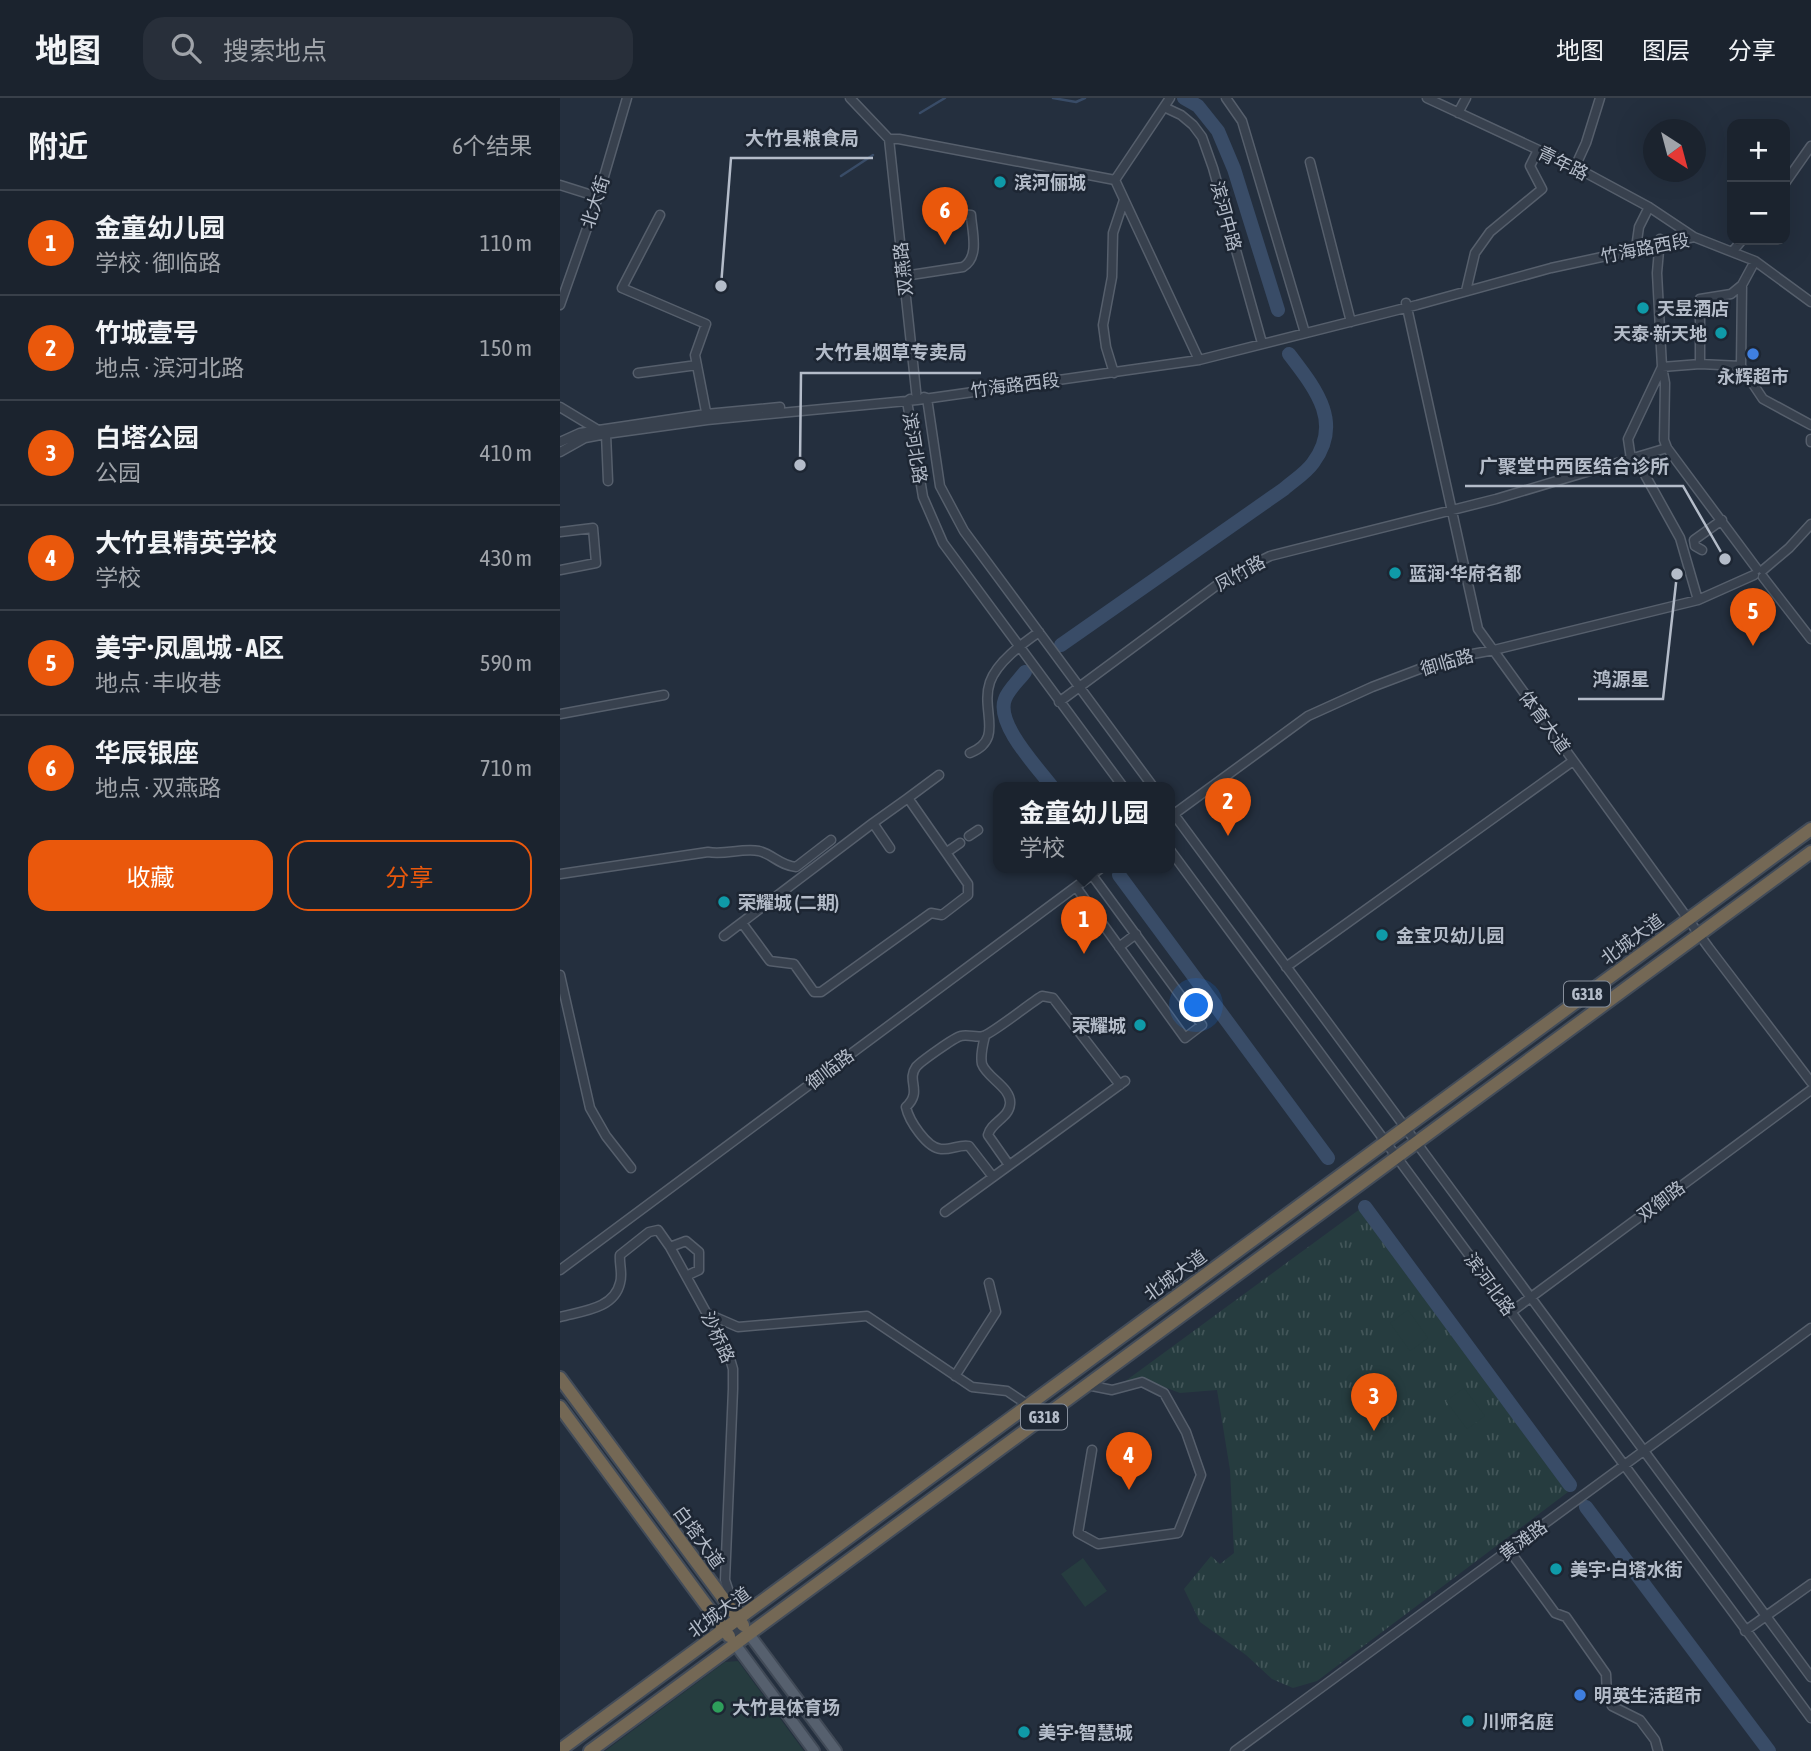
<!DOCTYPE html>
<html lang="zh">
<meta charset="utf-8">
<style>
:root{--surface:#1b232e;--page:#282f3a;--text:#f1f3f6;--muted:#a0a4aa;--line:#39404a;--accent:#ea580c}
body{margin:0;font-family:"Asap Condensed","Noto Sans SC",sans-serif;background:var(--page);color:var(--text)}
.controls{position:absolute;right:21px;top:21px;display:grid;overflow:hidden;border-radius:14px;box-shadow:0 7px 28px #0002}
.controls button{width:63px;height:63px;display:grid;place-items:center;padding:0;border:0;border-bottom:2px solid var(--line);background:var(--surface);color:var(--text);font:35px sans-serif}
.compass{position:absolute;left:1083px;top:21px;width:63px;height:63px;border-radius:50%;background:var(--surface);box-shadow:0 7px 28px #0002;rotate:144deg}
.you{position:absolute;left:637px;top:908px;width:24px;height:24px;margin:-18px;border:5px solid #fff;border-radius:50%;background:#1a73e8;box-shadow:0 0 0 10px #1a73e833}
.badge{display:grid;place-items:center;width:46px;height:46px;border-radius:50%;background:var(--accent);color:#fff;font-size:23px;font-weight:700}
.pin{position:absolute;translate:-50% -58px;filter:drop-shadow(0 2px 4px #0008)}
.pin::after{content:'';position:absolute;top:37px;width:24px;height:21px;background:inherit;clip-path:polygon(0 0,100% 0,50% 100%)}
.popup{position:absolute;left:433px;top:684px;width:182px;height:91px;box-sizing:border-box;display:grid;place-content:center;border-radius:14px;background:var(--surface);filter:drop-shadow(0 2px 5px #0005);font-size:23px;white-space:nowrap;color:var(--muted)}
.popup b{font-size:26px;color:var(--text)}
.popup::after{content:'';position:absolute;left:50%;top:100%;margin-left:-14px;border:14px solid transparent;border-top-color:var(--surface)}
.list{margin:0;padding:0;list-style:none}
h2{display:flex;justify-content:space-between;align-items:center;height:91px;margin:0;padding:0 28px;font-size:30px}
h2 small{font-size:23px;font-weight:400;color:var(--muted)}
.list li{display:grid;grid-template-columns:46px 1fr auto;gap:21px;align-items:center;box-sizing:border-box;height:105px;padding:0 28px;border-top:2px solid var(--line)}
.list b{display:block;font-size:26px;white-space:nowrap}
.list p{margin:0;font-size:23px;white-space:nowrap;color:var(--muted)}
.list em{font-size:23px;font-style:normal;color:var(--muted)}
.actions{display:flex;gap:14px;padding:21px 28px}
.actions a{flex:1;padding:16px 0;border:2px solid var(--accent);border-radius:21px;text-align:center;font-size:24px;color:var(--accent)}
.actions .main{background:var(--accent);color:#fff}
.icon{flex:none;width:38px;height:38px;fill:none;stroke:currentColor;stroke-width:2;stroke-linecap:round;stroke-linejoin:round}
.map{position:relative;flex:none;width:1251px;height:1653px;overflow:hidden}
header{display:flex;align-items:center;gap:42px;box-sizing:border-box;height:98px;padding:0 35px;background:var(--surface);border-bottom:2px solid var(--line)}
header strong{font-size:33px}
nav{display:flex;gap:38px;margin-inline-start:auto;font-size:24px}
.search{width:490px;height:63px;background:var(--page);display:flex;align-items:center;gap:18px;box-sizing:border-box;padding:0 24px;border-radius:21px;color:var(--muted);font-size:26px}
main{display:flex}
aside{flex:1;background:var(--surface)}
.map>svg:first-child{display:block}
.grass{fill:url(#grass-tufts)}
.pitch{fill:#263c3f}
.lines{fill:none;stroke-linecap:round;stroke-linejoin:round}
.stream{stroke:#394c67;stroke-width:2.5}
.river{stroke:#394c67;stroke-width:14}
.minor-casing{stroke:#565f6c;stroke-width:11}
.major-casing{stroke:#414a57;stroke-width:14}
.highway-casing{stroke:#434c59;stroke-width:16}
.minor{stroke:#38414e;stroke-width:8}
.major{stroke:#56606e;stroke-width:10}
.highway{stroke:#746855;stroke-width:12}
.culture-dot{fill:#0f9aa8;stroke:#1d2633;stroke-width:2.5}
.shop-dot{fill:#3f7fe0;stroke:#1d2633;stroke-width:2.5}
.leisure-dot{fill:#2e9e5b;stroke:#1d2633;stroke-width:2.5}
.labels{text-anchor:middle;dominant-baseline:central;stroke-width:5;stroke-linejoin:round;paint-order:stroke}
.shield{fill:#1d2633;stroke:#878f9c;stroke-width:2}
.shield-label{font-size:16px;font-weight:bold;fill:#b4bcc9}
.street-label{font-size:18px;fill:#b4bcc9;stroke:#1d2633}
.poi-label{font-size:18px;font-weight:bold;fill:#b4bcc9;stroke:#1d2633;text-anchor:start}
.leader{fill:none;stroke:#b4bcc9;stroke-width:2.5}
.callout-dot{fill:#b4bcc9;stroke:#1d2633;stroke-width:2.5}
.callout-label{font-size:19px;text-anchor:middle;font-weight:bold;fill:#b4bcc9;stroke:#1d2633;stroke-width:5;stroke-linejoin:round;paint-order:stroke}
</style>
<header>
<strong>地图</strong>
<div class="search"><svg class="icon" aria-label="search" viewBox="0 0 24 24"><circle cx="10" cy="10" r="6"/><path d="M15 15l6 6"/></svg>搜索地点</div>
<nav><a>地图</a><a>图层</a><a>分享</a></nav>
</header>
<main>
<aside>
<h2>附近<small>6个结果</small></h2>
<ul class="list">
<li><span class="badge">1</span><div><b>金童幼儿园</b><p>学校 · 御临路</p></div><em>110 m</em></li>
<li><span class="badge">2</span><div><b>竹城壹号</b><p>地点 · 滨河北路</p></div><em>150 m</em></li>
<li><span class="badge">3</span><div><b>白塔公园</b><p>公园</p></div><em>410 m</em></li>
<li><span class="badge">4</span><div><b>大竹县精英学校</b><p>学校</p></div><em>430 m</em></li>
<li><span class="badge">5</span><div><b>美宇•凤凰城 - A区</b><p>地点 · 丰收巷</p></div><em>590 m</em></li>
<li><span class="badge">6</span><div><b>华辰银座</b><p>地点 · 双燕路</p></div><em>710 m</em></li>
</ul>
<div class="actions"><a class="main">收藏</a><a>分享</a></div>
</aside>
<div class="map">
<svg width="1251" height="1653" viewBox="0 0 1251 1653">
<defs>
<pattern id="grass-tufts" width="24" height="20" patternUnits="userSpaceOnUse" patternTransform="scale(1.75)"><rect width="24" height="20" fill="#263c3f"/><path d="M3 7l-1-3M5 7V3M7 7l1-3M15 17l-1-3M17 17v-4M19 17l1-3" fill="none" stroke="#435659"/></pattern>
</defs>
<rect width="100%" height="100%" fill="#242f3e"/>
<!-- grass -->
<path class="grass" d="M800 1111 1008 1394 757 1583 733 1590 712 1581 686 1557 640 1524 624 1491 651 1458 660 1466 674 1455 670 1372 657 1292 620 1295 586 1282 560 1287Z"/>
<!-- pitch -->
<path class="pitch" d="M848 1212 868 1240 850 1253 830 1225Z
M904 1290 925 1318 907 1331 886 1303Z
M523 1460 547 1493 525 1509 501 1476Z
M178 1563 244 1653H45L165 1564Z"/>
<g class="lines">
<!-- stream -->
<path class="stream" d="M493 0 516 4 525 0
M360 15 385 0
M281 78 313 57"/>
<!-- river -->
<path class="river" d="M624 0 638 8 658 33 674 71 718 212
M501 547 724 391C733 383 746 375 753 365 784 324 754 289 729 256
M465 574C459 582 448 592 445 601 435 626 479 671 493 690
M559 777 768 1060
M805 1109 1010 1387
M1026 1409 1209 1653"/>
<!-- minor casing -->
<g class="minor-casing">
<path id="minor" d="M290 0 329 41 357 302
M666 0 682 23 745 235
M867 0 1015 69 1089 109 1134 139 1195 163 1251 204
M604 9 621 17 633 27 642 39 653 70 702 245
M898 15 906 0
M329 41H339L555 82
M750 64 791 224
M1015 69 1026 45 1040 0
M555 82 639 262
M555 82 610 0
M1225 85 1251 48
M0 87 38 99
M100 117 62 190 146 226 135 257 147 319
M1100 141 1097 175 1102 269 1105 285 1104 342 1107 350 1197 471
M1076 150 1079 129 1089 109
M1173 153 1182 142
M1195 163 1182 187 1181 268 1203 301 1251 327
M344 178 403 169C420 159 412 134 411 117L398 116
M906 193 915 155 930 134 982 91 970 68 978 52
M846 205 918 531 1149 850 1251 984
M0 207 38 99 67 0
M1140 266V201L1171 196 1182 187
M78 275 137 267
M554 275 546 249 543 227 552 179 553 135 564 102
M364 299 367 300 380 388 404 433 594 690
M350 301 347 303 363 399 383 445 564 690
M0 309 38 332
M46 336 48 383
M1251 341V344
M0 344 20 335 32 333 146 316 220 309
M0 354 25 340 46 336 147 322 357 302 639 262 857 207 991 170 1134 139
M1075 359 1120 440 1138 502
M1071 361 1068 341 1102 269 1140 266 1181 268
M0 434 33 430 36 465 0 472
M1142 452 1135 448 1134 442 1162 422
M1203 472 1229 450 1251 426
M1203 479 1251 541
M499 604 668 479 710 458 936 401 1107 350
M0 616 104 597
M410 655C445 641 420 613 430 584 437 564 462 546 479 534
M348 700 379 677
M610 711 1251 1579
M610 719 748 618 812 589 886 561 934 552 1138 502 1194 477
M409 738 418 732
M610 752 1251 1620
M387 754 400 745
M0 776 148 754C165 757 182 750 199 753 212 756 221 768 236 769L271 742
M516 789 625 940 642 927 532 777
M182 825 210 863 234 866 254 894H261L371 815 382 817 408 797V786L348 700 313 725 330 750
M164 838 313 725
M559 849 576 836
M726 869 1013 663
M0 877 30 1010 46 1038 71 1070
M425 938C423 946 420 957 422 966 427 980 452 990 450 1006 449 1020 431 1024 428 1037L449 1067
M433 1079 409 1048C400 1046 391 1052 381 1051 367 1050 349 1023 346 1009 363 993 346 983 356 969 360 964 395 939 401 938 408 936 417 940 423 938 432 936 470 905 482 898L493 900 560 987
M385 1114 565 983
M110 1149 126 1143 139 1154V1172L126 1178
M0 1172 541 770
M951 1214 1251 992
M148 1216 178 1229 307 1218 412 1289 447 1293 468 1307
M0 1219C22 1213 54 1211 60 1185 63 1176 59 1166 60 1157L89 1134 98 1132 110 1149 168 1254 173 1271V1291L165 1482 178 1521 175 1546
M395 1278 436 1214 429 1185
M527 1287 552 1292 582 1284 604 1295 626 1334 641 1377 618 1435 538 1446 518 1435 532 1352
M949 1452 995 1515 1006 1519 1046 1576 1047 1597 1052 1608 1080 1622 1095 1642 1098 1653
M1185 1533 1251 1486
M675 1653 1251 1230"/>
</g>
<!-- major casing -->
<g class="major-casing">
<path id="major" d="M189 1536 276 1653
M175 1546 254 1653"/>
</g>
<!-- highway casing -->
<g class="highway-casing">
<path id="highway" d="M0 1280 183 1527
M0 1309 169 1538
M0 1652 1251 731
M30 1653 1251 754"/>
</g>
<!-- minor -->
<use href="#minor" class="minor"/>
<!-- major -->
<use href="#major" class="major"/>
<!-- highway -->
<use href="#highway" class="highway"/>
</g>
<!-- markers -->
<g class="culture-dot">
<circle cx="440" cy="84" r="7"/>
<circle cx="1083" cy="210" r="7"/>
<circle cx="1161" cy="235" r="7"/>
<circle cx="835" cy="475" r="7"/>
<circle cx="164" cy="804" r="7"/>
<circle cx="822" cy="837" r="7"/>
<circle cx="580" cy="927" r="7"/>
<circle cx="996" cy="1471" r="7"/>
<circle cx="908" cy="1623" r="7"/>
<circle cx="464" cy="1634" r="7"/>
</g>
<g class="shop-dot">
<circle cx="1193" cy="256" r="7"/>
<circle cx="1020" cy="1597" r="7"/>
</g>
<circle class="leisure-dot" cx="158" cy="1609" r="7"/>
<g class="labels">
<!-- shield labels -->
<g class="shield">
<rect x="1004" y="883.5" width="46" height="25" rx="5"/>
<rect x="461" y="1306.5" width="46" height="25" rx="5"/>
</g>
<g class="shield-label">
<text x="1027" y="896">G318</text>
<text x="484" y="1319">G318</text>
</g>
<!-- street labels -->
<g class="street-label">
<text transform="translate(1003 65) rotate(26)">青年路</text>
<text transform="translate(35 104) rotate(-72)">北大街</text>
<text transform="translate(666 118) rotate(75)">滨河中路</text>
<text transform="translate(1085 150) rotate(-11)">竹海路西段</text>
<text transform="translate(343 171) rotate(-96)">双燕路</text>
<text transform="translate(455 287) rotate(-7)">竹海路西段</text>
<text transform="translate(355 350) rotate(81)">滨河北路</text>
<text transform="translate(680 475) rotate(-29)">凤竹路</text>
<text transform="translate(887 564) rotate(-16)">御临路</text>
<text transform="translate(985 624) rotate(54)">体育大道</text>
<text transform="translate(1072 841) rotate(-36)">北城大道</text>
<text transform="translate(270 971) rotate(-37)">御临路</text>
<text transform="translate(1101 1103) rotate(-37)">双御路</text>
<text transform="translate(615 1177) rotate(-36)">北城大道</text>
<text transform="translate(930 1186) rotate(54)">滨河北路</text>
<text transform="translate(158 1239) rotate(65)">沙桥路</text>
<text transform="translate(139 1439) rotate(54)">白塔大道</text>
<text transform="translate(963 1442) rotate(-36)">黄滩路</text>
<text transform="translate(159 1514) rotate(-36)">北城大道</text>
</g>
<!-- poi labels -->
<g class="poi-label">
<text x="454" y="84">滨河俪城</text>
<text x="1097" y="210">天昱酒店</text>
<text x="1147" y="235" text-anchor="end">天泰·新天地</text>
<text x="1193" y="278" text-anchor="middle">永辉超市</text>
<text x="849" y="475">蓝润•华府名都</text>
<text x="178" y="804">荣耀城 (二期)</text>
<text x="836" y="837">金宝贝幼儿园</text>
<text x="566" y="927" text-anchor="end">荣耀城</text>
<text x="1010" y="1471">美宇•白塔水街</text>
<text x="1034" y="1597">明英生活超市</text>
<text x="172" y="1609">大竹县体育场</text>
<text x="922" y="1623">川师名庭</text>
<text x="478" y="1634">美宇•智慧城</text>
</g>
</g>
<!-- callouts -->
<path class="leader" d="M161 188L171 60H313M240 367L241 275H421M1165 461L1123 388H905M1117 476L1103 601H1018"/>
<g class="callout-dot">
<circle cx="161" cy="188" r="7"/>
<circle cx="240" cy="367" r="7"/>
<circle cx="1165" cy="461" r="7"/>
<circle cx="1117" cy="476" r="7"/>
</g>
<g class="callout-label">
<text x="242" y="47">大竹县粮食局</text>
<text x="331" y="261">大竹县烟草专卖局</text>
<text x="1014" y="375">广聚堂中西医结合诊所</text>
<text x="1061" y="588">鸿源星</text>
</g>
</svg>
<div class="controls">
<button>+</button>
<button>−</button>
</div>
<svg class="compass" viewBox="-18 -18 36 36"><path d="M0-13l5 13h-10z" fill="#e53935"/><path d="M0 13l5-13h-10z" fill="#a0a4aa"/></svg>
<div class="you"></div>
<div class="pin badge" style="left:524px;top:856px">1</div>
<div class="popup"><b>金童幼儿园</b>学校</div>
<div class="pin badge" style="left:668px;top:738px">2</div>
<div class="pin badge" style="left:814px;top:1333px">3</div>
<div class="pin badge" style="left:569px;top:1392px">4</div>
<div class="pin badge" style="left:1193px;top:548px">5</div>
<div class="pin badge" style="left:385px;top:147px">6</div>
</div>
</main>
